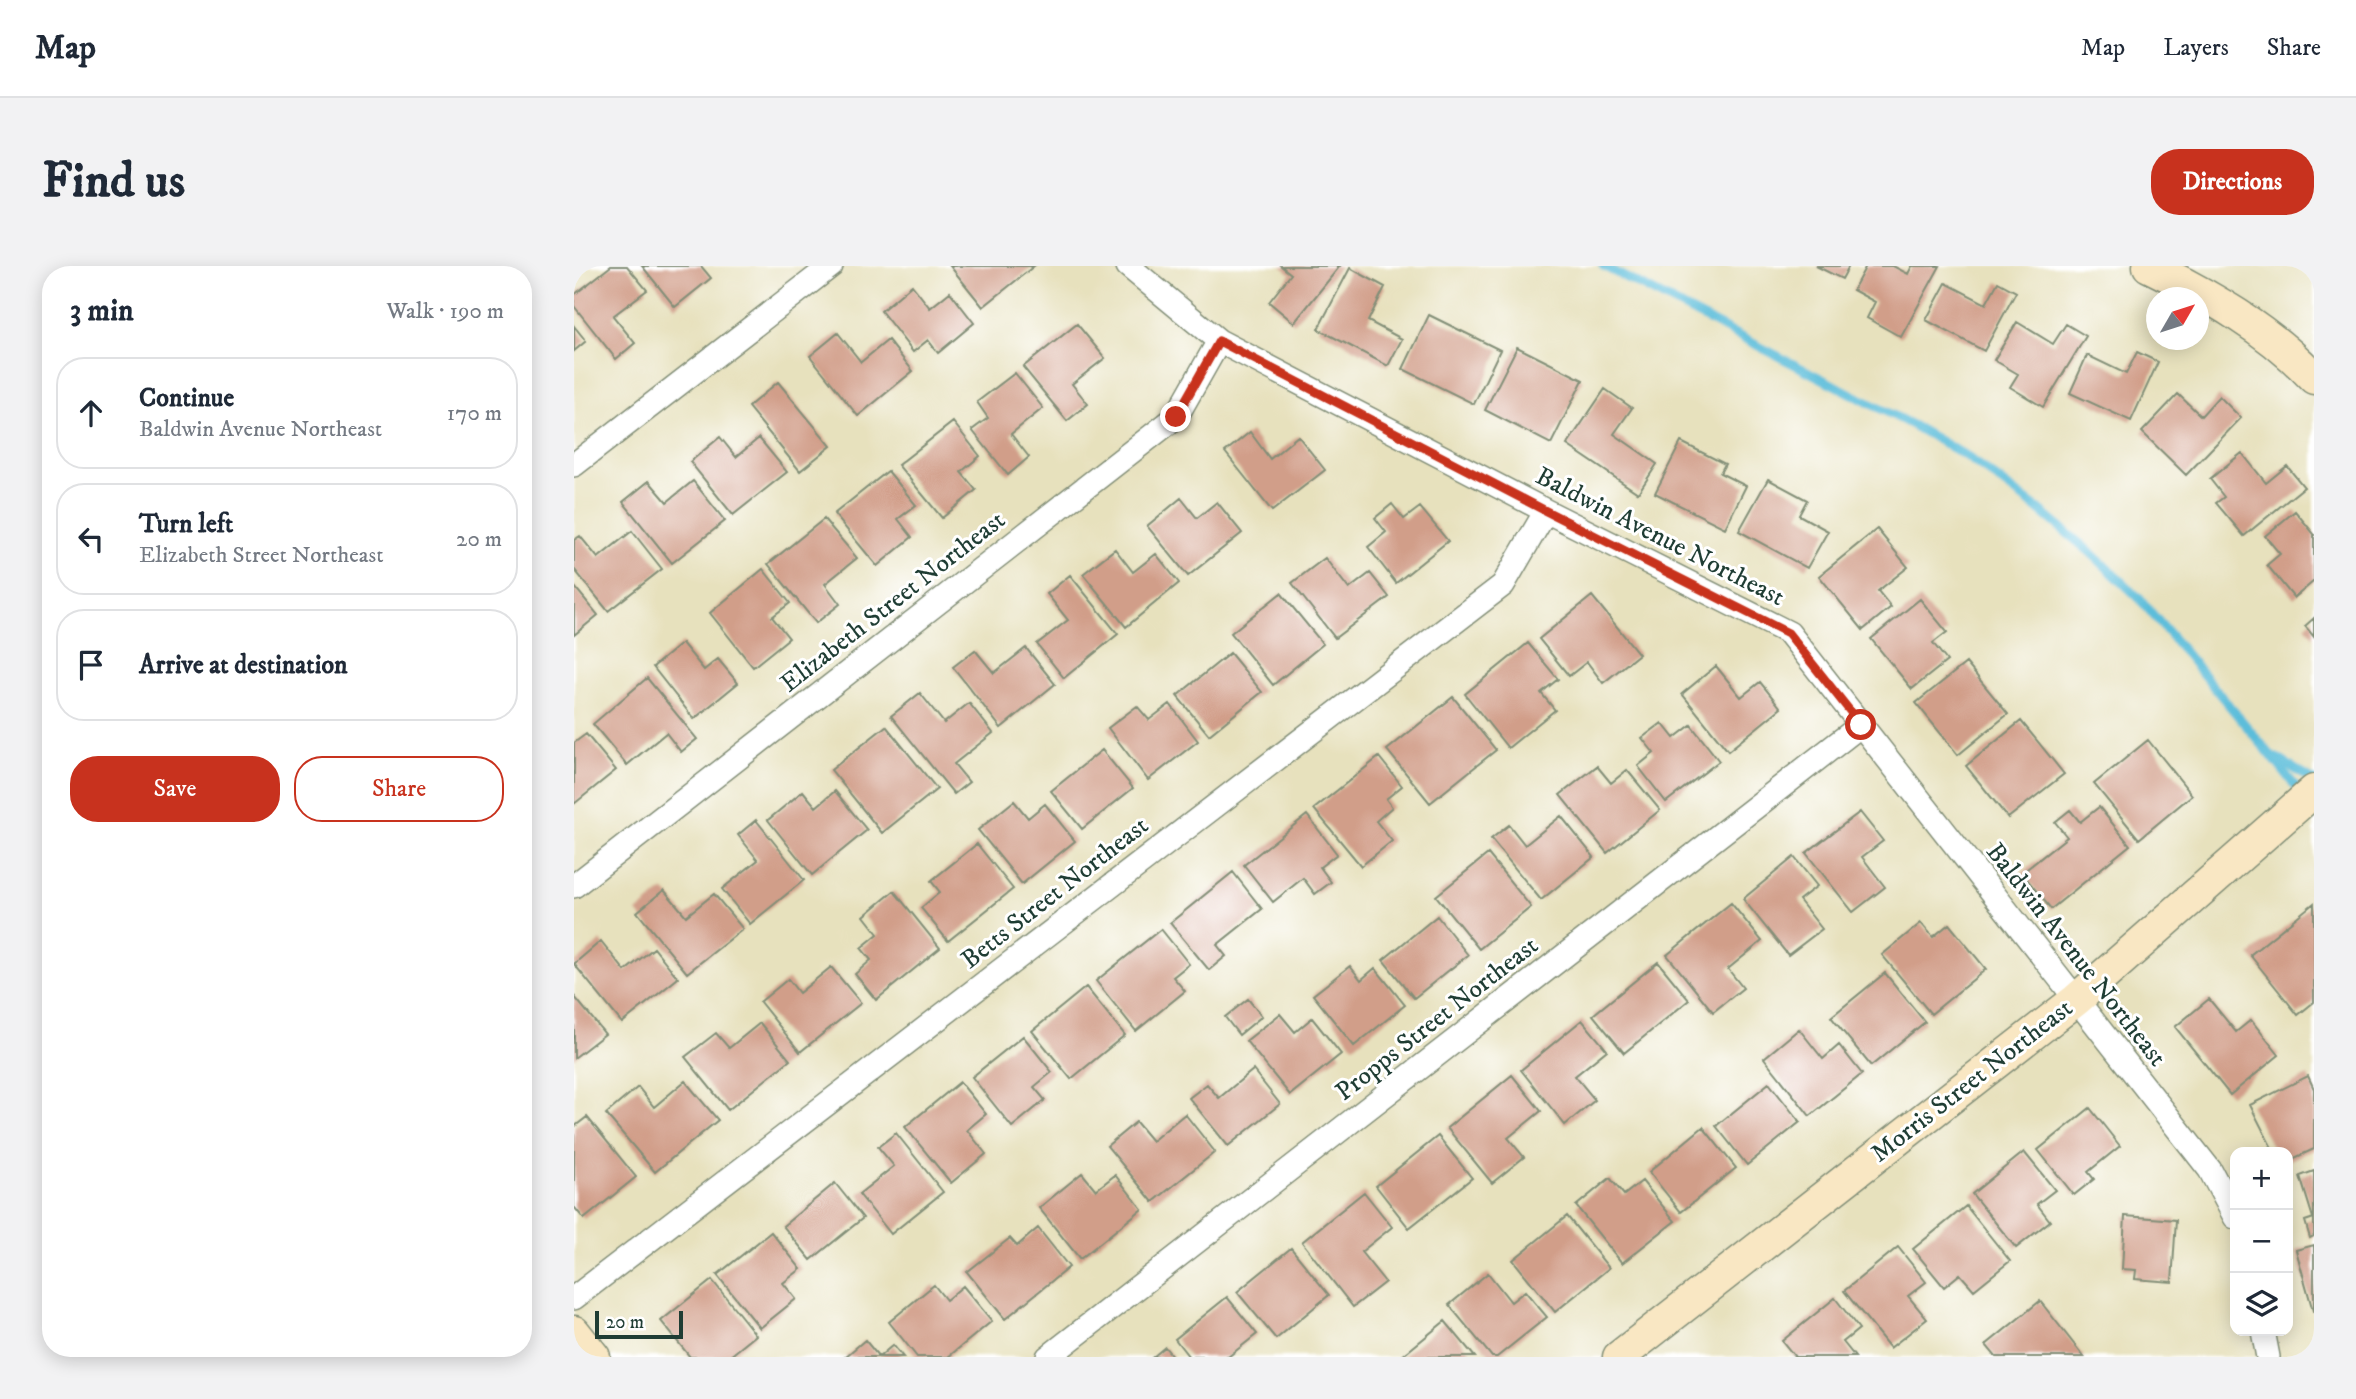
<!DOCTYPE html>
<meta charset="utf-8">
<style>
:root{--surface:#fff;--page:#f2f2f3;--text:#1f2937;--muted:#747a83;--line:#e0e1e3;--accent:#c8321e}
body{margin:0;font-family:"IM FELL DW Pica",serif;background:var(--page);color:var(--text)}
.controls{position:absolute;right:21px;bottom:21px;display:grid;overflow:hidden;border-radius:14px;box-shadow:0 4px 18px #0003}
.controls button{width:63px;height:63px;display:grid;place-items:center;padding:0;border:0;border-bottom:2px solid var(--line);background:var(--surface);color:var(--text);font:35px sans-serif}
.compass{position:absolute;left:1572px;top:21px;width:63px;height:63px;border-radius:50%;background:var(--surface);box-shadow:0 4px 18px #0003;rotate:51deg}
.scale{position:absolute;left:21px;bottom:18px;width:88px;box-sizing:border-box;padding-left:7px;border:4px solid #1f3d34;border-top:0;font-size:19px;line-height:24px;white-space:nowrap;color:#1f3d34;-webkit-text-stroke:5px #fff;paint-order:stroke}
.stop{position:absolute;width:21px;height:21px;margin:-16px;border:5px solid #c8321e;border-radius:50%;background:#fff}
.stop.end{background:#c8321e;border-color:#fff;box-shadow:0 2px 7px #0008}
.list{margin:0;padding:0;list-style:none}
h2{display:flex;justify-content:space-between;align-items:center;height:91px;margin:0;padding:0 28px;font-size:30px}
h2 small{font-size:23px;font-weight:400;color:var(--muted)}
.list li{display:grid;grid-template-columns:46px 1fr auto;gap:21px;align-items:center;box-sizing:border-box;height:112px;margin:0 14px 14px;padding:0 14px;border:2px solid var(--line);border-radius:28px}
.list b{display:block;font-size:26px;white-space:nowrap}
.list p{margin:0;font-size:23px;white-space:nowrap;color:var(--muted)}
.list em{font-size:23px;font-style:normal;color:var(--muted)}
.actions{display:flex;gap:14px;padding:21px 28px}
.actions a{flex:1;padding:16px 0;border:2px solid var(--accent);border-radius:28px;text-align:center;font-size:24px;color:var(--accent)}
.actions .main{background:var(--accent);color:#fff}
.icon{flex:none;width:38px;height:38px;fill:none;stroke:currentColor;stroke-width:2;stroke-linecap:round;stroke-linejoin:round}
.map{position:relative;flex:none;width:1740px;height:1091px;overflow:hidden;border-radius:28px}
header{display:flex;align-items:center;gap:42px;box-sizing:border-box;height:98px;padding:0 35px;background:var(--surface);border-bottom:2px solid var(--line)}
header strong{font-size:33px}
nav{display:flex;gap:38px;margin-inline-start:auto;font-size:24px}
.intro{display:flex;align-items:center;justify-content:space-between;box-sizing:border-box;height:168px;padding:0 42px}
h1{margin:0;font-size:49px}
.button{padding:18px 32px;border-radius:28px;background:var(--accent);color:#fff;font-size:24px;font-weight:700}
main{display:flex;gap:42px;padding:0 42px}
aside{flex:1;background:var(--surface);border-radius:28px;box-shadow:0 4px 18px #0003}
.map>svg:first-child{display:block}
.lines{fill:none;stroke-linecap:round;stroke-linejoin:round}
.stream{stroke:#5bbdda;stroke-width:9}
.building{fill:#d19e89}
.street-casing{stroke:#838f78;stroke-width:26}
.secondary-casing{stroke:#838f78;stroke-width:35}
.street{stroke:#fff;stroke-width:23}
.secondary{stroke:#f9e7c3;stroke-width:32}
.route{stroke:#c8321e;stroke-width:9}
.labels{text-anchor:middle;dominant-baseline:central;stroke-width:6;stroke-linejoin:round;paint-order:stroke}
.street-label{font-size:26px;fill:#1f3d34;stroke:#fff}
</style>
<header>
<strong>Map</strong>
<nav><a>Map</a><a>Layers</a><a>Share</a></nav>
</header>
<div class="intro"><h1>Find us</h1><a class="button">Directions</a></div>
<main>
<aside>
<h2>3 min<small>Walk · 190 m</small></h2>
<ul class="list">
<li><svg class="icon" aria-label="ahead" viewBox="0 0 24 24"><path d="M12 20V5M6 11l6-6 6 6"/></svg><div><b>Continue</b><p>Baldwin Avenue Northeast</p></div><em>170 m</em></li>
<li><svg class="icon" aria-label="left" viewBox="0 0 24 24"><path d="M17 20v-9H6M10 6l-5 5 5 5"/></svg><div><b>Turn left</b><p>Elizabeth Street Northeast</p></div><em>20 m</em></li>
<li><svg class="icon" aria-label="arrive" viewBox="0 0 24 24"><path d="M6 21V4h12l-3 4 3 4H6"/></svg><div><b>Arrive at destination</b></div></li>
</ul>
<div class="actions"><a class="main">Save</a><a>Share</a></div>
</aside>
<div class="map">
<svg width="1740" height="1091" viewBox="0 0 1740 1091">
<rect width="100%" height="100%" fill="#fff"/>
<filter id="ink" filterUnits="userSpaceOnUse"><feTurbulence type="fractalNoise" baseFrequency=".0143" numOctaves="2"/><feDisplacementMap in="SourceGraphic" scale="14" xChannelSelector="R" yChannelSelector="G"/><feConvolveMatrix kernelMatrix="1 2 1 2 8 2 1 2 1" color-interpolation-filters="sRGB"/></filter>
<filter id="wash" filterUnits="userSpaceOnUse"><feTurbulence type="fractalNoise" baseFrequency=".00686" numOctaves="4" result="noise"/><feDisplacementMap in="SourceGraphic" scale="28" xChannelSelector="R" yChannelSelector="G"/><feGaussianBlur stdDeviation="1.57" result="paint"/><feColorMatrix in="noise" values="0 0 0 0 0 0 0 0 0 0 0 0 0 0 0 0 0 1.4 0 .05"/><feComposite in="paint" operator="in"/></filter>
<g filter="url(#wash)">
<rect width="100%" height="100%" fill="#e7e1bd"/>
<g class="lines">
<!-- stream -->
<path class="stream" d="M1029 0 1338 159 1392 190 1464 243 1516 286 1565 332 1695 487 1729 530
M1703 492 1740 515"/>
</g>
<g id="blocks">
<!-- building -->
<path class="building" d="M37 0H53L73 24 39 50 61 77 42 93 0 40V29Z
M68 0H127L137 12 101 41Z
M376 0H460L409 41Z
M707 0H766L720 57 695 36 717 8Z
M1242 0H1275L1268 13Z
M1292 0H1319L1334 8 1338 0H1366L1327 71 1293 52 1301 36 1279 24Z
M776 2 811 21 794 55 828 73 814 100 744 63Z
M1424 16 1442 26 1410 85 1352 54 1372 17 1412 38Z
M338 19 356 42 376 26 400 57 364 87 354 74 339 86 307 45Z
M855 49 926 84 900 138 829 103Z
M1443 56 1479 78 1492 58 1512 70 1469 141 1436 121 1444 108 1420 94Z
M503 58 531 92 498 118 514 138 493 155 449 101Z
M0 60 12 75 0 85Z
M264 67 287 96 314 74 339 105 284 150 236 90Z
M943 81 1009 114 977 178 911 144Z
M1563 86 1584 96 1557 155 1496 127 1513 89 1552 108Z
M441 107 469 142 437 168 455 191 434 209 398 164 414 152 403 136Z
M204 116 257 180 226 205 174 141Z
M1031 123 1058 142 1040 168 1083 198 1064 227 993 179Z
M1604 128 1627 150 1645 130 1667 152 1612 209 1568 166Z
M379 156 406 190 387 206 402 224 368 252 324 199Z
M676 166 696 193 724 170 751 204 698 245 651 186Z
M146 171 162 191 185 172 213 206 159 249 116 196Z
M1107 176 1151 198 1146 207 1172 220 1151 262 1081 227Z
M1668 187 1692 217 1713 200 1730 221 1670 270 1642 237 1650 231 1636 213Z
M314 205 342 239 324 253 338 271 303 300 260 248Z
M1194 213 1233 234 1225 249 1254 265 1233 302 1165 265Z
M75 215 93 236 119 215 151 255 98 297 49 236Z
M607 232 623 252 643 236 668 267 614 310 573 260Z
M818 238 830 253 846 241 874 275 822 317 794 281 812 266 801 252Z
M1721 245 1740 268V315L1720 332 1693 299 1706 288 1691 270Z
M250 253 283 292 251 318 266 338 242 357 194 298Z
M1303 263 1334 301 1304 325 1317 341 1289 364 1245 310Z
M58 265 88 303 34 345 0 303V274L6 270 24 292Z
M541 283 559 306 582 288 605 317 552 361 509 308Z
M751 292 775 323 796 307 815 331 761 372 718 317Z
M189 303 216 337 198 351 215 372 179 401 136 347Z
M496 309 544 368 490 412 463 378 494 354 473 328Z
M0 320 24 349 0 369Z
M707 327 749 378 699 419 657 367Z
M1018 330 1065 388 1029 417 1013 396 995 410 965 373Z
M1346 333 1373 366 1359 377 1373 395 1338 423 1297 373Z
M1740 352V371L1731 360Z
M108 377 130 404 144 393 164 417 120 453 79 401Z
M954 377 984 413 967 427 981 444 934 482 891 428Z
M452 382 481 418 427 462 379 401 401 384 420 407Z
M656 387 688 426 635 469 603 430Z
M1392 397 1434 448 1384 489 1342 437Z
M1142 400 1167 431 1186 416 1207 442 1154 485 1108 428Z
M73 412 123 473 107 486 92 467 53 499 19 458Z
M346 427 370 457 395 437 419 467 380 498 395 516 380 528 317 450Z
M879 431 922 484 856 537 813 484Z
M596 438 624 475 574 514 534 462 563 440 575 454Z
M1447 455 1490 508 1434 552 1392 500Z
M1088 457 1100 472 1117 459 1145 495 1092 536 1064 500 1080 487 1068 472Z
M312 460 363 523 308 567 257 504Z
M12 468 42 504 0 538V477Z
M1574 474 1618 529 1565 573 1520 518Z
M528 484 559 522 508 563 477 525Z
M805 491 828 520 812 533 818 541 802 555 818 575 787 600 740 543Z
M1023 500 1037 517 1053 504 1086 544 1033 587 986 529Z
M229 525 242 541 261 525 293 564 238 609 194 554Z
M440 535 454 552 471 538 501 575 448 618 404 564Z
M1525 541 1556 579 1477 643 1448 607 1493 571 1481 556 1496 544 1506 556Z
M1286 546 1309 575 1288 591 1311 621 1279 646 1232 587Z
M733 549 763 588 746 601 757 616 741 628 729 612 699 636 670 599Z
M987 550 1020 591 967 634 917 573 935 559 951 579Z
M182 554 230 614 176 658 148 623 184 594 164 569Z
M403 578 439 623 374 675 347 642 366 626 357 615Z
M914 588 957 641 905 683 862 630Z
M1220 591 1243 620 1225 634 1248 663 1214 689 1169 633Z
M659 606 688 643 643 679 652 690 635 704 596 657Z
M90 624 112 650 140 628 169 663 113 707 63 646Z
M320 625 366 682 302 734 281 708 297 694 287 682 304 668 290 650Z
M1157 637 1188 675 1154 703 1169 722 1139 746 1093 689Z
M1740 637V736L1724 749 1676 689Z
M863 650 894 689 840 732 809 694Z
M1347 657 1359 671 1375 658 1412 703 1357 748 1308 689Z
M587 663 615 698 599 711 611 725 562 765 522 715Z
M27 675 51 705 80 682 104 712 48 757 0 698Z
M1084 696 1115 734 1050 787 1019 749Z
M776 700 787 714 801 702 831 739 780 780 739 729Z
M257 701 287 737 226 786 186 736 214 713 225 727Z
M1311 707 1351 756 1297 800 1257 751Z
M512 721 551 769 497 813 458 765Z
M0 730 31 768 0 792Z
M674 733 688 750 665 769 651 751Z
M1635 733 1662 766 1677 754 1705 789 1656 829 1601 761Z
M706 748 721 766 738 752 767 788 716 829 672 775Z
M1008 754 1033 784 1001 810 1021 834 991 859 947 804Z
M186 757 216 794 154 844 111 791 142 767 155 782Z
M1225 763 1249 793 1265 779 1288 808 1236 850 1190 792Z
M449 770 478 806 460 821 471 834 438 861 398 811Z
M679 804 706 838 654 880 615 832 633 818 645 832Z
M938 809 967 845 934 872 950 891 918 917 873 862Z
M1734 810 1740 823V883L1714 895V886H1700L1676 839Z
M111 815 144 854 81 906 32 848 64 821 80 841Z
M386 816 412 848 393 864 412 888 377 917 331 861Z
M1195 817 1226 856 1173 899 1142 860Z
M1516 842 1546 880 1514 906 1520 913 1500 929 1464 884Z
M611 848 641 886 579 936 533 880 562 856 578 875Z
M13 851 62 911 10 953 0 941V861Z
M1129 861 1162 902 1107 946 1075 906Z
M322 867 369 926 317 968 285 928 320 900 304 881Z
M864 870 898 912 835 962 802 920Z
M1450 886 1481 924 1463 938 1476 955 1442 982 1398 928Z
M1740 905V952H1739L1726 910Z
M508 907 522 924 541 909 568 943 506 993 465 942Z
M1036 912 1050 929 1068 915 1101 955 1048 997 1002 940Z
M261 917 289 952 237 994 209 960Z
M790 926 818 961 787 986 811 1016 779 1041 728 976Z
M1392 940 1436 995 1400 1024 1386 1008 1370 1021 1339 983Z
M993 950 1035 1002 981 1046 939 994Z
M1551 950 1602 954 1598 1016 1561 1013 1562 1004 1548 1003Z
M1740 952V970L1736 972 1731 955Z
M464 962 495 1001 431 1053 393 1006 436 972 443 980Z
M197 966 227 1003 209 1017 222 1033 186 1062 143 1009Z
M1740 979V1045H1739L1722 984Z
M1324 981 1352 1016 1334 1030 1353 1053 1316 1082 1270 1025Z
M717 982 755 1029 702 1073 663 1026Z
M914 1007 937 1036 951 1025 973 1051 923 1091H918L875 1039Z
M138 1014 182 1069 155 1091H116L87 1055Z
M360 1019 372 1034 389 1020 418 1055 374 1091H343L315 1056Z
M653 1031 683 1068 654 1091H615L601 1073Z
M1261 1032 1285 1063 1269 1076 1281 1091H1221L1208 1075Z
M1466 1035 1510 1091H1422L1412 1079Z
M871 1055 901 1091H827Z
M291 1074 305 1091 319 1079 329 1091H271Z
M591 1081 599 1091H579Z"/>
</g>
</g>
<g filter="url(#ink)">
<use href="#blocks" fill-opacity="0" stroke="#838f78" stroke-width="2"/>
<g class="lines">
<!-- street casing -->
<g class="street-casing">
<path id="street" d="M554 0 645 75 972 245 1215 367 1636 904 1661 951
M0 199 257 0
M0 620 602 151 645 75
M0 1032 929 319 972 245
M1689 1065 1694 1091
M474 1091 1287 459"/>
</g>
<!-- secondary casing -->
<g class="secondary-casing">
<path id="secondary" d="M1575 0C1634 29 1695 63 1740 112
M0 1066 20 1091
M1045 1091 1502 734 1740 525"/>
</g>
<!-- street -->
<use href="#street" class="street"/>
<!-- secondary -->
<use href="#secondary" class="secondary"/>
</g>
</g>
<g class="lines" filter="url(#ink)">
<!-- route -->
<path class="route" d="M602 151 645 75 972 245 1214 367 1287 459"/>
</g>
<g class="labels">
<!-- street labels -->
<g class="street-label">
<text transform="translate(1086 271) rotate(27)">Baldwin Avenue Northeast</text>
<text transform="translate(319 336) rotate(-38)">Elizabeth Street Northeast</text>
<text transform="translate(481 627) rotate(-38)">Betts Street Northeast</text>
<text transform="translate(1502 689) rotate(52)">Baldwin Avenue Northeast</text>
<text transform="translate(863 753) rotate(-38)">Propps Street Northeast</text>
<text transform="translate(1398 815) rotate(-38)">Morris Street Northeast</text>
</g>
</g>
</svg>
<div class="controls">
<button>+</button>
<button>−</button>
<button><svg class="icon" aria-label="layers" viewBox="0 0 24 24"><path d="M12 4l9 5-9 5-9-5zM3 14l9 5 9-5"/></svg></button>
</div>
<svg class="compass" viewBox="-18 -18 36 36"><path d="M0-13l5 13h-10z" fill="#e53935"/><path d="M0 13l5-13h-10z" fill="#747a83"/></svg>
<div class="scale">20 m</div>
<div class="stop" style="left:1287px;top:459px"></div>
<div class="stop end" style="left:602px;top:151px"></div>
</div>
</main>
